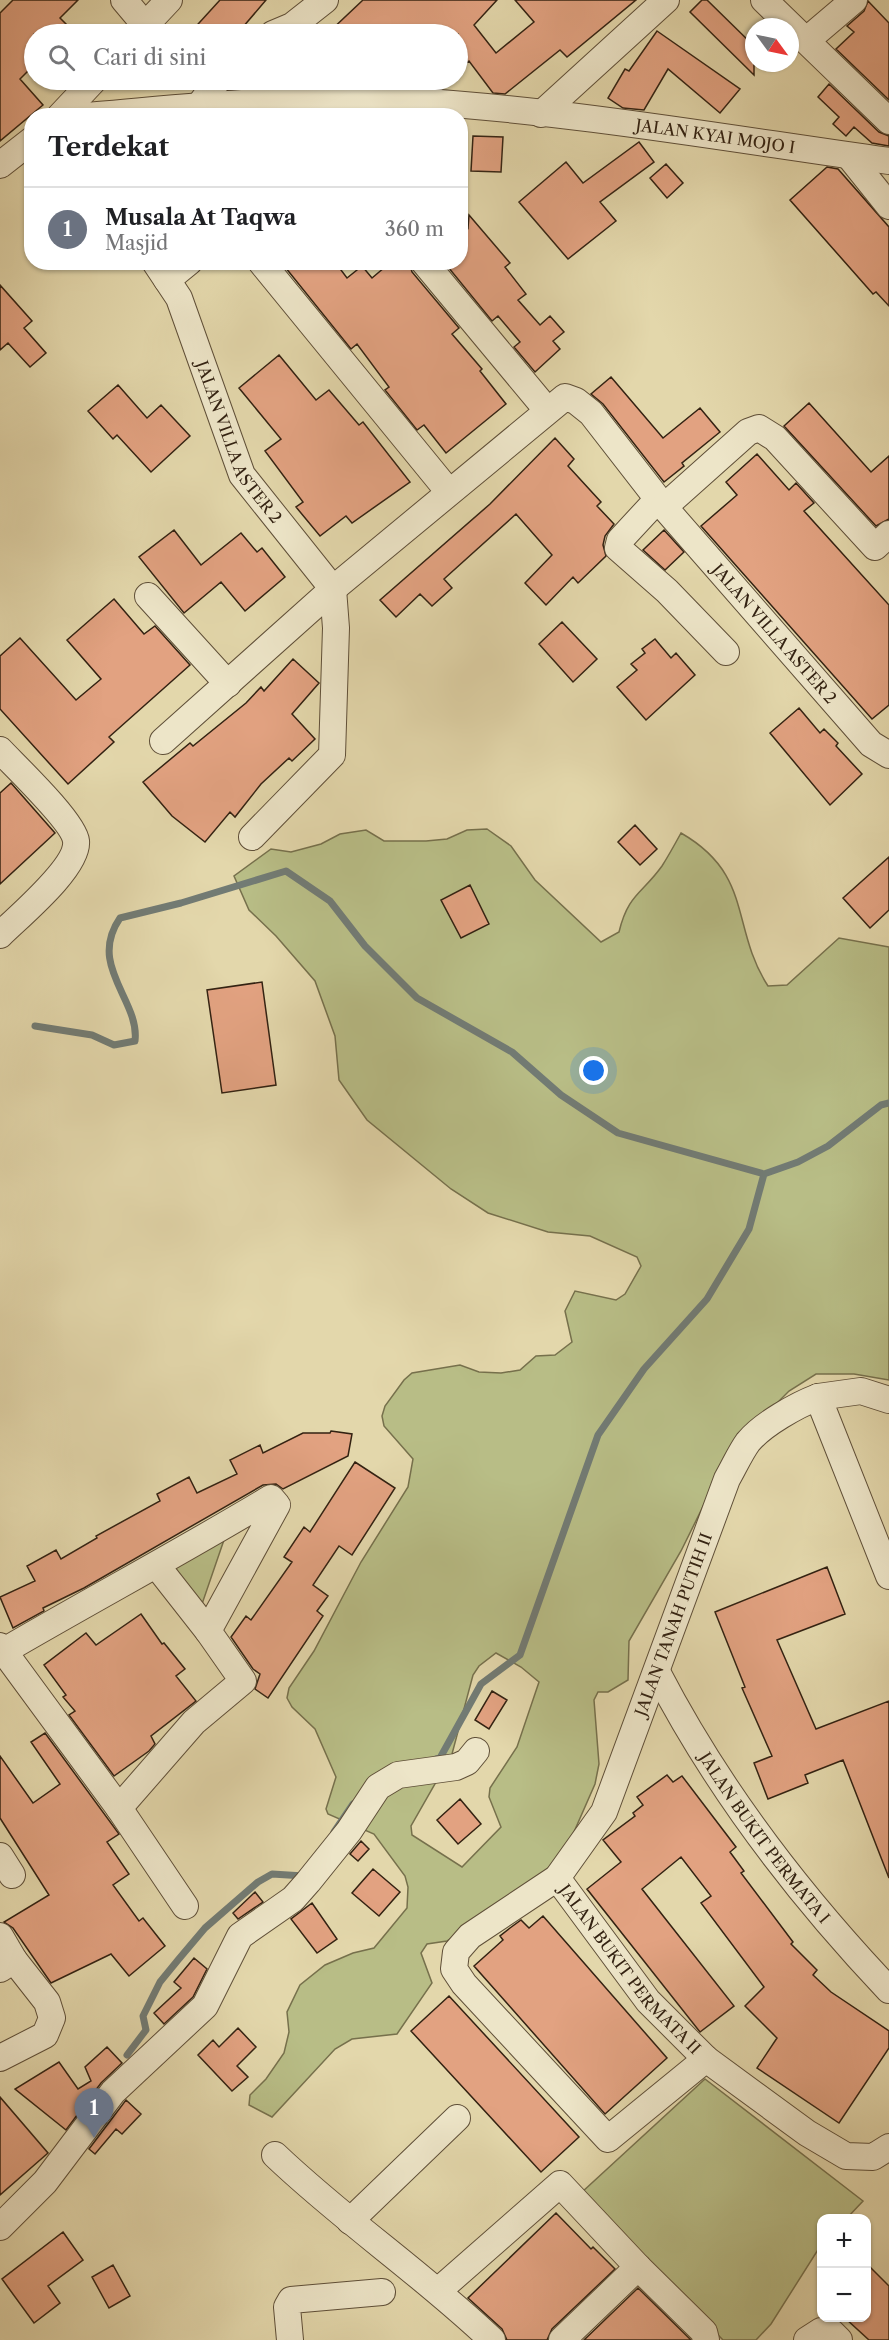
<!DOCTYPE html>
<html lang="id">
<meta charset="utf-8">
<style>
:root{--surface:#fff;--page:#f6f6f6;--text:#202124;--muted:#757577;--line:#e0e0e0;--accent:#ea580c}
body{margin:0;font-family:"Libre Caslon Text",serif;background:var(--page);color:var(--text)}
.controls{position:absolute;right:18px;bottom:18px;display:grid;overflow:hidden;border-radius:12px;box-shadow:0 2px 4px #0004}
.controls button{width:54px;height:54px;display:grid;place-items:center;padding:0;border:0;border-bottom:2px solid var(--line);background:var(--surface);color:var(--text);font:30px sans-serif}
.compass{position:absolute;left:745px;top:18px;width:54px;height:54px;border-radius:50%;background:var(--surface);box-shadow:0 2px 4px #0004;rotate:123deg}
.you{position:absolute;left:594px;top:1071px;width:21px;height:21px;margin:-15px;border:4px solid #fff;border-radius:50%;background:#1a73e8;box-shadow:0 0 0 9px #1a73e833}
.badge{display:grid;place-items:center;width:39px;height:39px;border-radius:50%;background:var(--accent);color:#fff;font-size:20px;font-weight:700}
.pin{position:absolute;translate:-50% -50px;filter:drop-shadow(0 2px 3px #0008)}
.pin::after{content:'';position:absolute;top:32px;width:21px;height:18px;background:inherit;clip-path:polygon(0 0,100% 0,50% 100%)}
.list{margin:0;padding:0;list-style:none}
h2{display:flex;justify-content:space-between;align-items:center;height:78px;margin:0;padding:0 24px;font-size:26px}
h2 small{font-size:20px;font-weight:400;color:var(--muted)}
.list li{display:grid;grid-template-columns:39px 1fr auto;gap:18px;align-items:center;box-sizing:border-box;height:84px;padding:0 24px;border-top:2px solid var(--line)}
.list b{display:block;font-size:22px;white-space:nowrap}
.list p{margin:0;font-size:20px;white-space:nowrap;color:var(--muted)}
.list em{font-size:20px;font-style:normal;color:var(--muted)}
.icon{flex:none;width:33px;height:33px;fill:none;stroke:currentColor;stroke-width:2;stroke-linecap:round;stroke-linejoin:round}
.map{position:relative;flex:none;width:889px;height:2340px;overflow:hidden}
.search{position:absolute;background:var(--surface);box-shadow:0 2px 4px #0004;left:24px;top:24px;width:444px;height:66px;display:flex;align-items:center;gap:15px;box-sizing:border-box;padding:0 21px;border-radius:33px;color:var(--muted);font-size:22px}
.panel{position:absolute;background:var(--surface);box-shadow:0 2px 4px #0004;left:24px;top:108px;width:444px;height:162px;border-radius:24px}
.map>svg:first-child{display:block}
.green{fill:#b8bd86;stroke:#76704c;stroke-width:1.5;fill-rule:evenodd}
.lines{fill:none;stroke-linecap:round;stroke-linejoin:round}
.stream{stroke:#727b74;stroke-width:7}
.building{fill:#e2a281;stroke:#332212;stroke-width:1.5}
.street-casing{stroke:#5f4f38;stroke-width:28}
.street{stroke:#ede5c8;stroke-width:26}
.labels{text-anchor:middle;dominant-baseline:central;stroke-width:5;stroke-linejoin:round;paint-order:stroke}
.street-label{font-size:16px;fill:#332212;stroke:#ede5c8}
</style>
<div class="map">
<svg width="889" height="2340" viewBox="0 0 889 2340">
<rect width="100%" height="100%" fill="#e3d7ab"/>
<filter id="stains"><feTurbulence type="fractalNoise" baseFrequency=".00333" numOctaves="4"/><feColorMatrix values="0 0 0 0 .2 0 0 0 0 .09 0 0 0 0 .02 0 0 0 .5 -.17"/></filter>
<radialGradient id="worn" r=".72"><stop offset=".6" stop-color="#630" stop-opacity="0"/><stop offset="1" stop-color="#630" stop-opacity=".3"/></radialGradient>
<!-- green -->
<path class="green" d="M487 829 511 846 535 880 601 942 619 932C628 894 642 894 662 866 669 855 675 844 681 833 754 875 730 927 768 986L787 985 839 938 889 947V1380L854 1374H816L789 1391 732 1448 681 1551 629 1641 628 1680 608 1692H598L594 1700 599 1764 595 1784 566 1850 537 1881 497 1913 447 1941 427 1944 421 1953 432 1983 397 2034 352 2039 335 2049 272 2117 249 2105 250 2095 266 2079 284 2053 289 2032 287 2012 300 1985 325 1965 353 1953 374 1948 407 1908 408 1887 405 1876 374 1834 328 1814 326 1809 336 1777 315 1729 292 1707 287 1698 289 1688 314 1651 361 1562 408 1487 413 1459 384 1426 382 1416 385 1406 404 1380 412 1373 460 1365 479 1372 501 1373 520 1370 536 1356 555 1355 572 1342 565 1311 575 1291 616 1300 625 1294 641 1266 637 1257 590 1236 548 1232 488 1213 451 1189 367 1120 339 1080 335 1036 315 981 276 936 249 910 234 876 271 849 291 852 321 844 340 834 366 830 384 841H426L447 839 467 830ZM496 1653 521 1667 539 1682 517 1747 490 1788 489 1797 501 1827 462 1867 412 1835 411 1826 452 1754 473 1675 479 1666Z
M225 1537 201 1607 171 1565Z
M705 2079 863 2201 847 2218H822L821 2245 771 2324 756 2340H723L581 2193Z"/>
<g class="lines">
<!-- stream -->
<path class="stream" d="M35 1026 92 1035 114 1045 135 1041C140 1000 87 966 120 918L181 903 286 871 330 901 365 946 417 998 512 1052 561 1095 618 1133 764 1174 798 1162 828 1146 881 1105 889 1103
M436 1759 440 1758 481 1684 520 1655 598 1435 644 1369 707 1299 749 1229 764 1174
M334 1832 353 1804
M127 2055 146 2030 143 2016 160 1982 178 1960 205 1928 258 1882 272 1874 304 1876"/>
</g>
<!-- building -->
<path class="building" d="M13 0H78L60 18 66 24 55 34H34V65L20 79 43 105 0 141V13Z
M220 0H266L237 34H189Z
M363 0H497L474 25 496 53 534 22 515 0H636L567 57 560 50 505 94 493 93 469 61 458 70V34H327Z
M702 0H707L754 46V75L690 12Z
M868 1 889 23V100L836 49 854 32 847 26 864 11Z
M657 31 740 89 720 113 668 69 644 110 623 108 608 98 625 69 629 71Z
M829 84 879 132 889 136V146L872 143 854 127 846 136 833 124 839 117 818 97Z
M473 136 503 137 501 172 471 171Z
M639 142 654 162 600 202 616 221 568 259 519 202 566 162 583 183Z
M666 164 683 183 667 198 650 178Z
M827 167 838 169 889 227V306L876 292 873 294 790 200Z
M469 215 510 263 505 267 526 294 518 300 540 325 550 316 564 332 553 341 560 349 535 372 514 347 520 342 498 316 492 321 444 262H460V219L468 228Z
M281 262H335L347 278 362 266 372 278 391 262H409L412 272 459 328 452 334 482 369 480 371 506 404 446 453 424 425 417 430 385 390 389 387 357 344 351 349Z
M0 285 32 321 24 328 46 353 30 367 8 343 0 350Z
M279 355 316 400 329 390 359 425 363 422 410 482 352 523 346 516 320 536 296 507 303 502 265 451 281 439 239 388Z
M611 377 663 438 700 408 720 432 682 463 684 466 664 482 603 404 591 394Z
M118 385 147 418 161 405 190 436 151 472 117 435 113 439 88 411Z
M809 403 871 472 889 456V519L876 526 784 426Z
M555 438 574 459 568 466 601 502 597 506 614 524 605 536 603 545 606 556 578 583 573 577 546 605 525 583 552 555 516 514 444 579 452 588 432 606 420 594 396 617 380 600 490 504Z
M757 454 789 490 796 483 814 503 804 511 889 605V705L872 719 701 526 737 495 726 482Z
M174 530 201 565 241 533 257 552 262 548 285 577 245 611 221 582 184 613 139 557Z
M664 530 684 552 665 570 643 550Z
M114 599 144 634 155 626 190 665 109 737 114 742 68 784 0 709V656L20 638 76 700 101 679 67 640Z
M562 622 597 659 573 682 539 644Z
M655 639 671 658 676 653 695 675 646 720 617 687 637 670 631 664 645 653 642 649Z
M293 659 319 683 292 714 315 739 292 761 289 758 261 784 235 817 230 812 205 842 172 816 143 782 190 743 193 746 246 703 261 687 264 691Z
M799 708 820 733 824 729 838 743 836 746 862 774 830 805 770 733Z
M11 783 55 833 0 884V793Z
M635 825 657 849 640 865 618 842Z
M889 857V910L870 928 843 898Z
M470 885 489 924 461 938 441 900Z
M262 982 276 1085 222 1093 207 990Z
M331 1431 352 1434 348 1456 283 1489 276 1484 263 1485 84 1588 43 1608 44 1611 13 1628 0 1597 35 1581 27 1566 56 1550 61 1559 97 1538 96 1536 160 1501 157 1494 189 1477 197 1493 237 1474 230 1460 260 1445 263 1453 303 1433H330Z
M355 1462 395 1488 352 1555 339 1546 313 1585 328 1596 317 1611 323 1616 268 1698 255 1689 260 1674 253 1669 231 1637 246 1616 251 1620 292 1562 284 1557 304 1527 310 1532Z
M827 1567 845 1614 777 1640 816 1729 889 1701V1878L843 1760 805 1775 808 1783 768 1799 754 1763 772 1756 742 1688 745 1687 715 1612Z
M141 1614 162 1644 164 1643 185 1669 176 1676 196 1701 151 1736 155 1744 149 1751 114 1776 69 1715 75 1711 63 1697 66 1695 44 1665 86 1633 96 1645Z
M492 1691 507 1700 489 1729 475 1720Z
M45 1733 119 1834 107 1842 129 1874 113 1885 139 1921 143 1918 165 1946 129 1976 111 1954 51 1983 13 1928 4 1922 49 1895 0 1818V1756L33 1803 60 1784 31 1742Z
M667 1775 673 1782 682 1776 736 1847 730 1852 744 1871 741 1873 793 1942 791 1944 817 1970 813 1975 831 1992 889 2031V2048L839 2123 757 2068 777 2038 745 2006 764 1987 701 1903 711 1896 681 1857 642 1889 734 2006 700 2032 587 1889 621 1862 603 1840 635 1816 633 1813 643 1805 637 1797Z
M460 1799 481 1824 458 1844 437 1820Z
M361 1841 369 1849 358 1861 350 1854Z
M373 1869 400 1892 379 1916 352 1893Z
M255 1892 263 1902 238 1919 233 1913Z
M312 1903 337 1939 317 1953 291 1919Z
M543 1916 667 2058 605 2114 474 1966 503 1940 500 1936 510 1928 521 1920 529 1928Z
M194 1958 207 1969 193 1997 164 2024 154 2013 181 1988 174 1982Z
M449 1996 579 2137 541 2172 411 2031Z
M238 2028 256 2047 237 2066 248 2077 232 2091 198 2055 213 2040 219 2047Z
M107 2047 122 2063 101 2083 66 2130 15 2089 59 2062 78 2089 91 2081 85 2067Z
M0 2097 48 2153 0 2195Z
M126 2100 141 2114 122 2134 116 2129 95 2154 89 2149Z
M556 2213 591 2249 593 2247 615 2269 552 2329 547 2340H507L502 2329 468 2298Z
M63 2232 83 2260 48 2286 60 2303 34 2323 2 2279Z
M867 2264 889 2286V2340H869L845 2318H867Z
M113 2265 130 2296 109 2308 92 2277Z
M638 2288 691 2340H584Z"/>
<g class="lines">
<!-- street casing -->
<g class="street-casing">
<g id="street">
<path d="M124 0 145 25"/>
<path d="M764 0 889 121"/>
<path d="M137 34 169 0"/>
<path d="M273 34 292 26 325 0"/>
<path d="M807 40 854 0"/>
<path d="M199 106 218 80"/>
<path d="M541 114 666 0"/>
<path d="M60 116 94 80"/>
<path id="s1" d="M85 116C193 107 302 94 411 101 571 111 731 139 889 161"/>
<path d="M849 156 889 206"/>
<path d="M0 165 32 140"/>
<path id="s2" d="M155 262 179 298 242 475 333 589 565 397 576 401 591 413 664 507 871 744 889 755"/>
<path d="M261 262 449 492"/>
<path d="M424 262 547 410"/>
<path d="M167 280 189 262"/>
<path d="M658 499 620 540 618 548 667 591 726 652"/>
<path d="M664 507 748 432 759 428 775 438 875 547 889 534"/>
<path d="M148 596 228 684"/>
<path d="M163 741 333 589"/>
<path d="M0 750C15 766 74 822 76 841 79 867 18 917 0 935"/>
<path d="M252 837 332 755 336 628 333 589"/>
<path d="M889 1400 861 1391 818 1397 889 1576"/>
<path d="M157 1566 208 1631"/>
<path d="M0 1646 119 1808 194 1722 243 1681 208 1631 277 1505 271 1498C183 1551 93 1599 4 1651"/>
<path id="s3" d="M657 1672C717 1788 799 1895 889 1990"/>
<path d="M119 1808 185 1906"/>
<path d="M0 1856 12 1875"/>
<path id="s4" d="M557 1878 648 2001 706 2059 807 2133 846 2156 873 2157 889 2147"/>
<path d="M0 1936 14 1960"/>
<path d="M0 1969 14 1960 47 2002 52 2018 45 2035 0 2058"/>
<path id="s5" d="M706 2059 608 2139 464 1984 454 1969 456 1952 470 1936 557 1878 604 1812 727 1479C734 1467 740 1453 748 1442 763 1424 797 1405 818 1397"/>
<path d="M275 2155C344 2221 423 2274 492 2340"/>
<path d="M350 2221 457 2118"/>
<path d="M0 2227 45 2182 113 2092 205 2006 240 1936 293 1899 308 1882 349 1831 378 1787 398 1775 456 1767 467 1762 476 1751"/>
<path d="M438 2291 560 2184 638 2267 704 2332 706 2340"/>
<path d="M290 2340 287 2307 291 2300 382 2292"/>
<path d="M562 2340 638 2267"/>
<path d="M807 2340 821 2331 831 2332 839 2340"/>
</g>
</g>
<!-- street -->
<use href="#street" class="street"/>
</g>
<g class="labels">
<!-- street labels -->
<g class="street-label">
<text stroke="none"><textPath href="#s1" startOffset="633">JALAN KYAI MOJO I</textPath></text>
<text stroke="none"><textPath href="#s2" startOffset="200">JALAN VILLA ASTER 2</textPath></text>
<text stroke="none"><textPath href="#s2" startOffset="996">JALAN VILLA ASTER 2</textPath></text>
<text stroke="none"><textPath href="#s5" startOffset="780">JALAN TANAH PUTIH II</textPath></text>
<text stroke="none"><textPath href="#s3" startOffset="198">JALAN BUKIT PERMATA I</textPath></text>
<text stroke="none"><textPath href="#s4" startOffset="117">JALAN BUKIT PERMATA II</textPath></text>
</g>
</g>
<rect width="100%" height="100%" filter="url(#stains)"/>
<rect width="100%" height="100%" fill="url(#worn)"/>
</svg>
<div class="controls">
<button>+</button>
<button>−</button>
</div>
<svg class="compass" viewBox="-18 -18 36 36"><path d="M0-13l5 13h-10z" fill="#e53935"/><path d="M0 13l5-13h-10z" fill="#757577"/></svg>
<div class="you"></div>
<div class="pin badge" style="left:94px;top:2138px;background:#6b7280">1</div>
<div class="search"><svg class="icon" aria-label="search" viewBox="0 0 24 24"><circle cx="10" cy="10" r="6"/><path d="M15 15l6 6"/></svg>Cari di sini</div>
<section class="panel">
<h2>Terdekat<small></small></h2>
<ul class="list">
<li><span class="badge" style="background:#6b7280">1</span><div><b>Musala At Taqwa</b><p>Masjid</p></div><em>360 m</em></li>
</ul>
</section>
</div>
